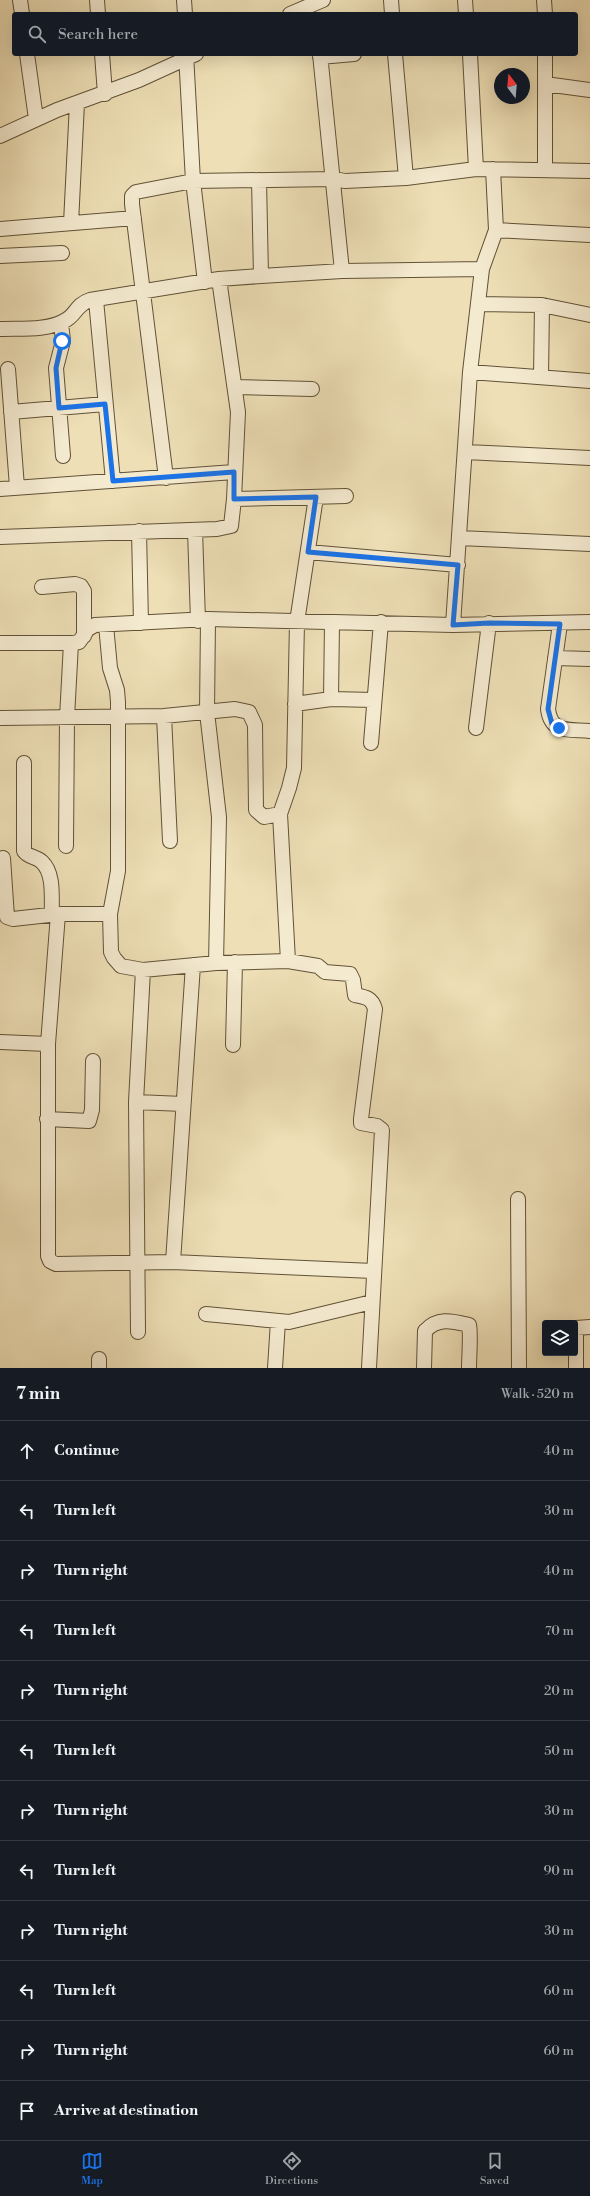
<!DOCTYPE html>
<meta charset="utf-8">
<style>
:root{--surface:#171b24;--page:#20242c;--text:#f1f3f6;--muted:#9ea1a6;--line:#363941;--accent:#1a73e8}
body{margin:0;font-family:"Libre Bodoni",serif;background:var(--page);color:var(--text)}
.controls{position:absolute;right:12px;bottom:12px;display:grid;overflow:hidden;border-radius:4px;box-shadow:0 4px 16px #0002}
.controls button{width:36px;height:36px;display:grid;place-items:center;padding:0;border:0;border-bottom:1px solid var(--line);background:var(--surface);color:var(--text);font:20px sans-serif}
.compass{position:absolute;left:494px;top:68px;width:36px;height:36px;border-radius:50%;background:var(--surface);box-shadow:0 4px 16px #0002;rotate:344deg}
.stop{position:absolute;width:12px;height:12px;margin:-9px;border:3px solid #1a73e8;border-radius:50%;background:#fff}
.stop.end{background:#1a73e8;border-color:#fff;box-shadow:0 1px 4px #0008}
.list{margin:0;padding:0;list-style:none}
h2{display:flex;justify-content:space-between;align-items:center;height:52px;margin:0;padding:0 16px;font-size:17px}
h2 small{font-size:13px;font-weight:400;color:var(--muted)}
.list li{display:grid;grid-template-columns:26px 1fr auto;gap:12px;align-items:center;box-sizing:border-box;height:60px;padding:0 16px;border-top:1px solid var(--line)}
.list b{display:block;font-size:15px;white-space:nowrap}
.list em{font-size:13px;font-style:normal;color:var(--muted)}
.icon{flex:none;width:22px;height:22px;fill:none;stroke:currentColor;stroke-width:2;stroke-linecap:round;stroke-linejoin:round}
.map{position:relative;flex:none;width:590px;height:1368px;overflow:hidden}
.search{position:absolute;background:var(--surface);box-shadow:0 4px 16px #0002;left:12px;right:12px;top:12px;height:44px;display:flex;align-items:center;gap:10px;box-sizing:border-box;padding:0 14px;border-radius:4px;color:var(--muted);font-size:15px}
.sheet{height:772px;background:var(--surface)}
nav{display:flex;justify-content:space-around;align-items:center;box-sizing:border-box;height:56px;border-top:1px solid var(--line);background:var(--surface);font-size:11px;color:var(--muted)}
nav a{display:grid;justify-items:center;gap:2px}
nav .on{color:var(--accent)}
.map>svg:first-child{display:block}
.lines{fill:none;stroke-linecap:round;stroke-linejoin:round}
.minor-casing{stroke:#615237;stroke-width:16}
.minor{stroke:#f4ead0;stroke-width:14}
.route{stroke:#1a73e8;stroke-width:5}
</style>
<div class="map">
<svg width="590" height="1368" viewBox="0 0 590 1368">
<rect width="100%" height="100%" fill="#eedfb6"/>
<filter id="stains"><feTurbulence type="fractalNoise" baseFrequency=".005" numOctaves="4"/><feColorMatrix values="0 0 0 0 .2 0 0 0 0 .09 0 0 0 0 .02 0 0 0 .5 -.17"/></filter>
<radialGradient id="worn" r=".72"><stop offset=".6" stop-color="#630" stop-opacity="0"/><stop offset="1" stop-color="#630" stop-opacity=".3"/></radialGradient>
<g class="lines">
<!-- minor casing -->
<g class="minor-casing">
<path id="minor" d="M20 0 22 14
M97 0 98 14
M184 0 185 14
M391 0 392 14
M465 0 466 14
M544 0 545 14
M290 14 323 0
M27 54 36 119
M102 54 105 94
M186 54 193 181 205 282
M320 54 342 271
M395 54 406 178
M470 54 476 169
M320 57 354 54
M545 84 590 90
M0 136 57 110 139 80 196 54
M545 170V54
M259 180 261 276
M71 223 77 103
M0 229 134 218
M496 230 590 235
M0 256 62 253
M96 300 113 481
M478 304 542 305 590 315
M61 323 63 341 56 368 63 456
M0 329C20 328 46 331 64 321 76 316 75 305 90 300L219 279 261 276 342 271 482 269
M8 369 17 487
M470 372 590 381
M541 377 542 305
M235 387 312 389
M11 412 105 404
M466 452 590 458
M166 478 132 204V196L136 192 193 181 334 179 345 181 406 178 476 169 590 171
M0 489 234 472
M234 499 346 496
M195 530 198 621
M139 531 141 623
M0 537 217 529 231 526 234 499 238 412 219 279
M459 538 590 544
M308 552 458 565
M42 587 75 584 81 586 84 591V636
M208 619 207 712 219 817 216 963
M560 624 548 709C551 734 569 729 590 731
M106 625 110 668 117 690 118 702V871L110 914
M453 625 470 372 482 269 496 230 493 169
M0 643H73L79 642 88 629 95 625 208 619 453 625 590 622
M555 658 590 659
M331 699 332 622
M295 704 331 699 374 700
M164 716 170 841
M0 718 164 716 235 709 249 712 255 725 256 810 264 817 280 814
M476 728 489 623
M371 743 381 622
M24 763V851C29 858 36 856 42 862 55 874 51 900 52 915
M66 846 67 718 71 643
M3 858 7 917 13 919 58 914H110L111 952 114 958 121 966 143 970 216 963 288 961 318 966 325 972 350 974 353 980 355 995C366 997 372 998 375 1009L361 1119V1123L377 1126 382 1130 369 1368
M58 914 48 1044V1256L50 1261 56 1264 173 1262 373 1271
M288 961 280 814 289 788 294 768 297 622 316 497
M0 1042 48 1044
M233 1045 235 962
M136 1102 183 1104
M47 1119 89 1121 92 1110 93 1061
M518 1199 519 1368
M173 1262 193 965
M206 1314 289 1322 372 1302
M138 1332 136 1102 143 970
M99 1368V1359
M275 1368 278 1321
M424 1368 425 1331C438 1317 452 1321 469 1325 471 1332 469 1358 469 1368
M576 1368V1328L590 1327"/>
</g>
<!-- minor -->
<use href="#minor" class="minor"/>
</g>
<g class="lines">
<!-- route -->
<path class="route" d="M62 341 56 368 59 408 105 404 113 481 234 472V499L316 497 308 552 458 565 453 625 489 623 560 624 548 709 552 724 559 728"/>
</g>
<rect width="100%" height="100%" filter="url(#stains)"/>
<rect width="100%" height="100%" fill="url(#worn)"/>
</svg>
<div class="controls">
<button><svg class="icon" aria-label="layers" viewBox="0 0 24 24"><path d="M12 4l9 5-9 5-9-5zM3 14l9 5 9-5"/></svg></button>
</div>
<svg class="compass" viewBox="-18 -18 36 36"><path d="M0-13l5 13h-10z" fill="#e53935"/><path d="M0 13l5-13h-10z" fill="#9ea1a6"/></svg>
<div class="stop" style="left:62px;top:341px"></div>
<div class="stop end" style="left:559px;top:728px"></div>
<div class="search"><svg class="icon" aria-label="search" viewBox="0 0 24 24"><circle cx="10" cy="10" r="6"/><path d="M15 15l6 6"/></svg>Search here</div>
</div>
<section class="sheet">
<h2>7 min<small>Walk · 520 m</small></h2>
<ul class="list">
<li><svg class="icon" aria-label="ahead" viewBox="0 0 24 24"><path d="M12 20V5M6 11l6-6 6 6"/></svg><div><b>Continue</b></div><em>40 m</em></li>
<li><svg class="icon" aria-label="left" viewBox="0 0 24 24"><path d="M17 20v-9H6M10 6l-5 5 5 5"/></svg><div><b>Turn left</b></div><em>30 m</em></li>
<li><svg class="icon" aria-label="right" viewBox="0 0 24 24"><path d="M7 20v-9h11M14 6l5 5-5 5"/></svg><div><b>Turn right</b></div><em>40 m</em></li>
<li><svg class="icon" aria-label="left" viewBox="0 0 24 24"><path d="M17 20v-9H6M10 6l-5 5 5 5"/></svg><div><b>Turn left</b></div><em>70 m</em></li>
<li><svg class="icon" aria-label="right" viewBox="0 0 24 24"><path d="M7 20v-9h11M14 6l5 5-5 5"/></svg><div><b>Turn right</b></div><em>20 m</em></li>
<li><svg class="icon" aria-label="left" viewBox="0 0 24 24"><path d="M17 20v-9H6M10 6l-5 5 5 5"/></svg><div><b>Turn left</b></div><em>50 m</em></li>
<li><svg class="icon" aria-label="right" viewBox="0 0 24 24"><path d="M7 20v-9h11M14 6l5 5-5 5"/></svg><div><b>Turn right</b></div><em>30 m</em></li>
<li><svg class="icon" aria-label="left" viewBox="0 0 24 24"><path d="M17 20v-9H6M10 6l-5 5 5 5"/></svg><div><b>Turn left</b></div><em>90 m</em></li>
<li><svg class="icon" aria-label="right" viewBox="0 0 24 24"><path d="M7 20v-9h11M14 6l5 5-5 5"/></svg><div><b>Turn right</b></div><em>30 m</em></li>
<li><svg class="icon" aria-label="left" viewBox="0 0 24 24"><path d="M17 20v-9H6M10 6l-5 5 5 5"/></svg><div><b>Turn left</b></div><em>60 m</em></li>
<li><svg class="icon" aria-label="right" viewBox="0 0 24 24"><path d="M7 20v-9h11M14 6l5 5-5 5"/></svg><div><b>Turn right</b></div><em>60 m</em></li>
<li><svg class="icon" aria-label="arrive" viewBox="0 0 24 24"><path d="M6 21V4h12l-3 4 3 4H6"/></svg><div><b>Arrive at destination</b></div></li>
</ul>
</section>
<nav>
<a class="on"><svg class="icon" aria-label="map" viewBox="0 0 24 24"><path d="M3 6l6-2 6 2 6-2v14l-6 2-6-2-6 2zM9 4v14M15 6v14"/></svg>Map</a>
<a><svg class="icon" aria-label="directions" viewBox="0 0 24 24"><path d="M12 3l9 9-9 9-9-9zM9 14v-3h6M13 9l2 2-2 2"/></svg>Directions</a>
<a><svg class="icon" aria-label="saved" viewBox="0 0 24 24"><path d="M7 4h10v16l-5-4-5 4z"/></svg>Saved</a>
</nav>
